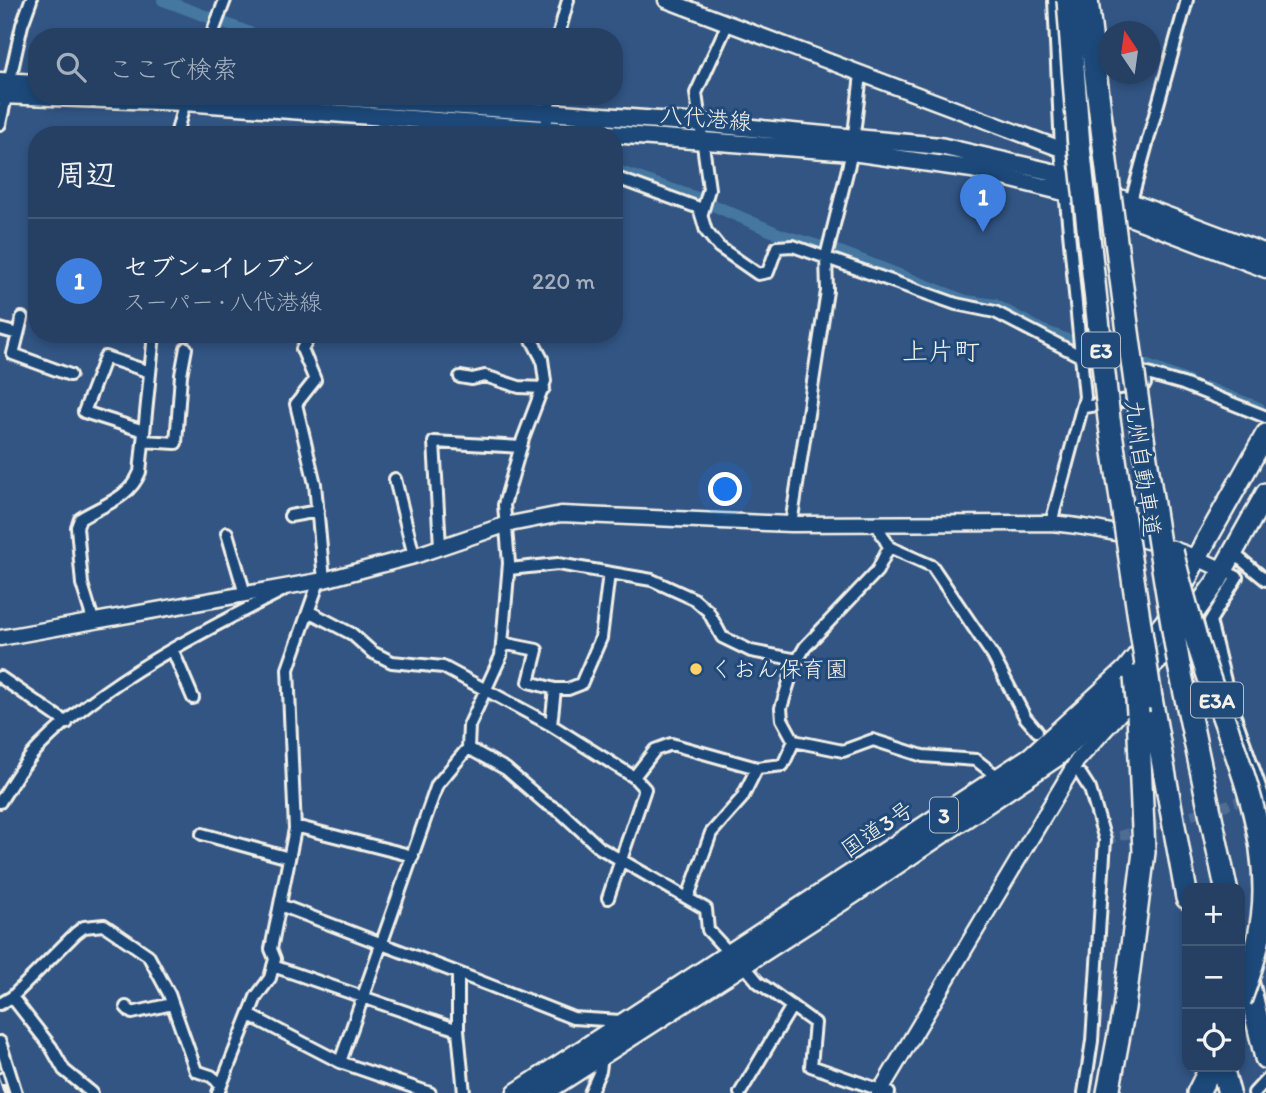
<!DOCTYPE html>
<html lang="ja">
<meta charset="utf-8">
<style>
:root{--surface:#264063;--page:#324b6c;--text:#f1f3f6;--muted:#a4afbe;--line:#425978;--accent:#95b2f1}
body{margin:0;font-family:Itim,"Klee One",sans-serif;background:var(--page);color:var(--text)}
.controls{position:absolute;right:21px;bottom:21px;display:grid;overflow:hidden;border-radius:14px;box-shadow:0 4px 10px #0003}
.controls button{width:63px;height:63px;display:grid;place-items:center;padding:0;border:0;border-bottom:2px solid var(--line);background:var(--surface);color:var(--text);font:35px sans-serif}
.compass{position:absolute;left:1098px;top:21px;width:63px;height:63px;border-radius:50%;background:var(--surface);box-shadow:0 4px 10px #0003;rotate:347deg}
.you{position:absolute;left:726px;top:490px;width:24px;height:24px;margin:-18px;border:5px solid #fff;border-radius:50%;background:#1a73e8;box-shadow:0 0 0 10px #1a73e833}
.badge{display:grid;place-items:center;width:46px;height:46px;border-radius:50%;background:var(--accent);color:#fff;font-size:23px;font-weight:700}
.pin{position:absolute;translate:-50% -58px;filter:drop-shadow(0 2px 4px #0008)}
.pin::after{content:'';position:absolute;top:37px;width:24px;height:21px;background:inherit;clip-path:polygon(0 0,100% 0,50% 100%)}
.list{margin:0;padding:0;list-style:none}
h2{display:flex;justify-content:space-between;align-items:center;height:91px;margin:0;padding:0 28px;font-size:30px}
h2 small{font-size:23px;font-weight:400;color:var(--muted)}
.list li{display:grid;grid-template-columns:46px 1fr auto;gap:21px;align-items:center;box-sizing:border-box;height:126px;padding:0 28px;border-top:2px solid var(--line)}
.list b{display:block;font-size:26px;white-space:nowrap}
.list p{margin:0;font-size:23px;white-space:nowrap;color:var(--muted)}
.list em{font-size:23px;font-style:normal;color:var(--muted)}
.icon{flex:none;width:38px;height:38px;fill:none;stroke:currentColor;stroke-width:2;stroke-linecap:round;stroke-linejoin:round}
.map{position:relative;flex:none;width:1266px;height:1093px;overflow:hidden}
.search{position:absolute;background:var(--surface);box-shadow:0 4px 10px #0003;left:28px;top:28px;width:595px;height:77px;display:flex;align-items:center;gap:18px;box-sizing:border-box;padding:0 24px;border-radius:28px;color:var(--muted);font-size:26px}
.panel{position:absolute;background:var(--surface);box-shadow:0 4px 10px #0003;left:28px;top:126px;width:595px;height:217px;border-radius:28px}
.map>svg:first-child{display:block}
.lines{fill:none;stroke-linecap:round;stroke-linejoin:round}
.canal{stroke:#4477a1;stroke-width:12}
.minor-tunnel{stroke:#4f6c93;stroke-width:10;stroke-dasharray:10 5;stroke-linecap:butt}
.minor-casing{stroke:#f4f1e8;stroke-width:16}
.tertiary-casing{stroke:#f4f1e8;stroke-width:19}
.secondary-casing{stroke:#f4f1e8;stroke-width:21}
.trunk-casing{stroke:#f4f1e8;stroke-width:24}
.motorway-casing{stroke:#f4f1e8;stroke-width:26}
.minor{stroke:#1f4a7a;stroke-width:10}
.tertiary{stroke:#1f4a7a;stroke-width:14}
.secondary{stroke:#1f4a7a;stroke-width:16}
.trunk{stroke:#1f4a7a;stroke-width:19}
.motorway{stroke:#1f4a7a;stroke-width:21}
.rail-casing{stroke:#f4f1e8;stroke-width:6}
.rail{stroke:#1f4a7a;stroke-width:3.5;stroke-dasharray:10;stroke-linecap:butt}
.motorway-bridge-casing{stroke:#f4f1e8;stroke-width:26;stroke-linecap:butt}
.motorway-bridge{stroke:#1f4a7a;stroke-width:21}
.poi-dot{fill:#ffd166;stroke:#1f4a7a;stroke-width:2.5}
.labels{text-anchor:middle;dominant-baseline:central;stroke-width:6;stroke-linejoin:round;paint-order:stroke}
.shield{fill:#1f4a7a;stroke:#b4bfc7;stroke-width:2}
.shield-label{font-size:21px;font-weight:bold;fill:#f4f1e8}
.street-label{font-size:23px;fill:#f4f1e8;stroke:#1f4a7a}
.poi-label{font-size:23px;fill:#f4f1e8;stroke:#1f4a7a;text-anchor:start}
.quarter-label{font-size:26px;fill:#f4f1e8;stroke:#1f4a7a}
</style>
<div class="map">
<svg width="1266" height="1093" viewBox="0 0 1266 1093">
<rect width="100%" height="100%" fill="#325584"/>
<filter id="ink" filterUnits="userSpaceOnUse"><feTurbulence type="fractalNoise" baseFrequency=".0143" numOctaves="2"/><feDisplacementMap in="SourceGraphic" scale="14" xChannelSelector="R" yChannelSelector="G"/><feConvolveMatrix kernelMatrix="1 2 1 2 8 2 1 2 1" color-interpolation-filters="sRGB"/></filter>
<g filter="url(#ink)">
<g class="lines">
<!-- canal -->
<path class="canal" d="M163 0 261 37
M614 170 697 198 781 235 843 253 966 301 995 305 1043 331 1073 342
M1088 343 1189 382
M1207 388 1259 408"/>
<!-- minor-tunnel -->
<path class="minor-tunnel" d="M1105 840 1251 798"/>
<!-- minor casing -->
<g class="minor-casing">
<path id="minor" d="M211 37 225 0
M558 37 568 0
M0 124 22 25 31 0
M176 135 186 97
M545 135 550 96
M614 177 699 208 706 231 719 247 758 274 768 272 777 247 793 246 956 304 995 312 1082 357
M1131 201 1187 0
M702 213 709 189 696 93 728 23
M0 329 18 334 22 318
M18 334 13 354 70 375
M311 334 302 349 315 380 296 404 315 484 324 580
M529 334 542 359 545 381 523 439 504 505 509 563 501 656 469 726 468 748 506 769 544 802 561 812 600 848 706 909 708 930 730 954
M460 377 472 379 485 376 519 387 544 388
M1145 384 1144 373 1183 384 1266 417
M1084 407 1128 400 1141 401
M144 431 84 412 105 357 150 372
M143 441 176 443 181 375 186 348
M395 479 414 556
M290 516 318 511
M1051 523 1085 397 1061 149 1054 0
M791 524 827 291 826 257 852 152 861 74
M877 525 889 547 932 566 993 656 1025 717 1037 731
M227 533 245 594
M440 546 434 442 521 447
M1233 553 1266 580
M509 569 558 564 652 580 694 599 708 611 722 637 751 651 798 660
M1223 570 1237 577 1210 621 1231 705 1266 804
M310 612 352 634 372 652 392 662 443 667 551 725 634 777 645 789 608 898
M93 620 82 584 77 527 80 519C102 505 129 499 140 472L154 334
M502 643 537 650 529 682 555 689
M173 651 193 698
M0 677 67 723
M551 725 555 689H568L581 684 601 638 609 573
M794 741 843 751 873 740 923 756 976 760 999 778
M1081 775 1090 789 1105 840 1092 1041 1084 1093
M634 777 655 750 671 744 757 768 783 765 794 741 782 719 781 708 794 666 805 647 877 571 889 547
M0 802C12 783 24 762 40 746 104 681 201 632 282 591
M295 826 413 856
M202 834 289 858
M688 897 711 833 742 798 757 768
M280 905 458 973V1030
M743 964 758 982 815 1023 811 1066 889 1093
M273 966 458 1030 464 1093
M458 973 573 1018 621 1021
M12 997 76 933 84 927 104 925 148 955 169 994 196 1071 211 1076 221 1084
M0 1004 12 997 51 1047 64 1070 92 1093
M126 1007 132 1013 172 1004
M251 1016 340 1062 430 1093
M0 1042 16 1093
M340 1062 437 785 468 748
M218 1093 256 997 270 978 275 959 271 949 295 829 288 669 319 581
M590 1093 600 1071 602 1057
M740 1093 792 1006
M1254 1093 1266 1080"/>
</g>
<!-- tertiary casing -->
<g class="tertiary-casing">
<path id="tertiary" d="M666 0 1061 149
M0 638 324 580 414 556 505 525 561 514 791 524 1051 523C1108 528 1171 544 1223 570
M879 1093 1077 761 1140 691"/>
</g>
<!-- secondary casing -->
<g class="secondary-casing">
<path id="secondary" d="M0 81 37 83
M0 95 184 102 852 152 972 169 1064 192 1266 269
M324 96 700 123 940 146 1048 171 1266 253"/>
</g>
<!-- trunk casing -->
<g class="trunk-casing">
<path id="trunk" d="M517 1093 1031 757 1126 670 1166 621 1197 557 1266 434
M542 1093 852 894 1057 756 1165 653 1217 581 1266 493"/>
</g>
<!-- motorway casing -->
<g class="motorway-casing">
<path id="motorway" d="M1179 665 1226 888
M1151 698 1187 898
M1240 948 1266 1058
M1222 1067 1229 1093
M1108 1093 1124 1008 1144 852 1138 713
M1198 1093 1211 1067"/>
</g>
<!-- minor -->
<use href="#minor" class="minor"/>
<!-- tertiary -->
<use href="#tertiary" class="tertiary"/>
<!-- secondary -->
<use href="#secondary" class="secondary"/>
<!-- trunk -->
<use href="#trunk" class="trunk"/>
<!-- motorway -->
<use href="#motorway" class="motorway"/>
<!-- rail casing -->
<g class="rail-casing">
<path id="rail" d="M0 1074 6 1093"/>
</g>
<!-- rail -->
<use href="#rail" class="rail"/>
<!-- motorway-bridge casing -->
<g class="motorway-bridge-casing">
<path id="motorway-bridge" d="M1068 0 1079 146 1109 419 1151 698
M1087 0C1112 223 1141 444 1179 665
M1172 551C1182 593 1194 634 1208 675 1233 747 1264 814 1264 891 1264 929 1253 966 1240 1001
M1135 677 1138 713"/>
</g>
<!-- motorway-bridge -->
<use href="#motorway-bridge" class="motorway-bridge"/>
</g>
</g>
<!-- markers -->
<circle class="poi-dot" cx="696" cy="669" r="7"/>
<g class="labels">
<!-- shield labels -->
<g class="shield">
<rect x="1082" y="332.5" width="38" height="35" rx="5"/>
<rect x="1191" y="682.5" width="52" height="35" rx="5"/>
<rect x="930" y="797.5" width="28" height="35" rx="5"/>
</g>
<g class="shield-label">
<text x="1101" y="350">E3</text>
<text x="1217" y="700">E3A</text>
<text x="944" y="815">3</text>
</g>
<!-- street labels -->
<g class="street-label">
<text transform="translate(706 118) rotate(5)">八代港線</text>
<text transform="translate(1143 468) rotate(82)">九州自動車道</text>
<text transform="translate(877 829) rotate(-34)">国道3号</text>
</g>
<!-- poi labels -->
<g class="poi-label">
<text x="710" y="669">くおん保育園</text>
</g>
<!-- quarter labels -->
<g class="quarter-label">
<text x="941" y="351">上片町</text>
</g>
</g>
</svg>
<div class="controls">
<button>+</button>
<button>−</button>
<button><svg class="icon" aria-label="locate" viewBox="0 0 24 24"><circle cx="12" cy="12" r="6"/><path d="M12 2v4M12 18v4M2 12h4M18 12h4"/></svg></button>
</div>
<svg class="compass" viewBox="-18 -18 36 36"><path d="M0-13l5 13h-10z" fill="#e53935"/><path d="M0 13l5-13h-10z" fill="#a4afbe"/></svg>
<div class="you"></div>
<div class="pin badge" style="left:983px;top:232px;background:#3f7fe0">1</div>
<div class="search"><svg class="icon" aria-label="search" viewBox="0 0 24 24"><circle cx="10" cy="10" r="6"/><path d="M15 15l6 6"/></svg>ここで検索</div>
<section class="panel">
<h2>周辺<small></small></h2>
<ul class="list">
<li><span class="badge" style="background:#3f7fe0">1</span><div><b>セブン-イレブン</b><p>スーパー · 八代港線</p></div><em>220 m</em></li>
</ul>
</section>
</div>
